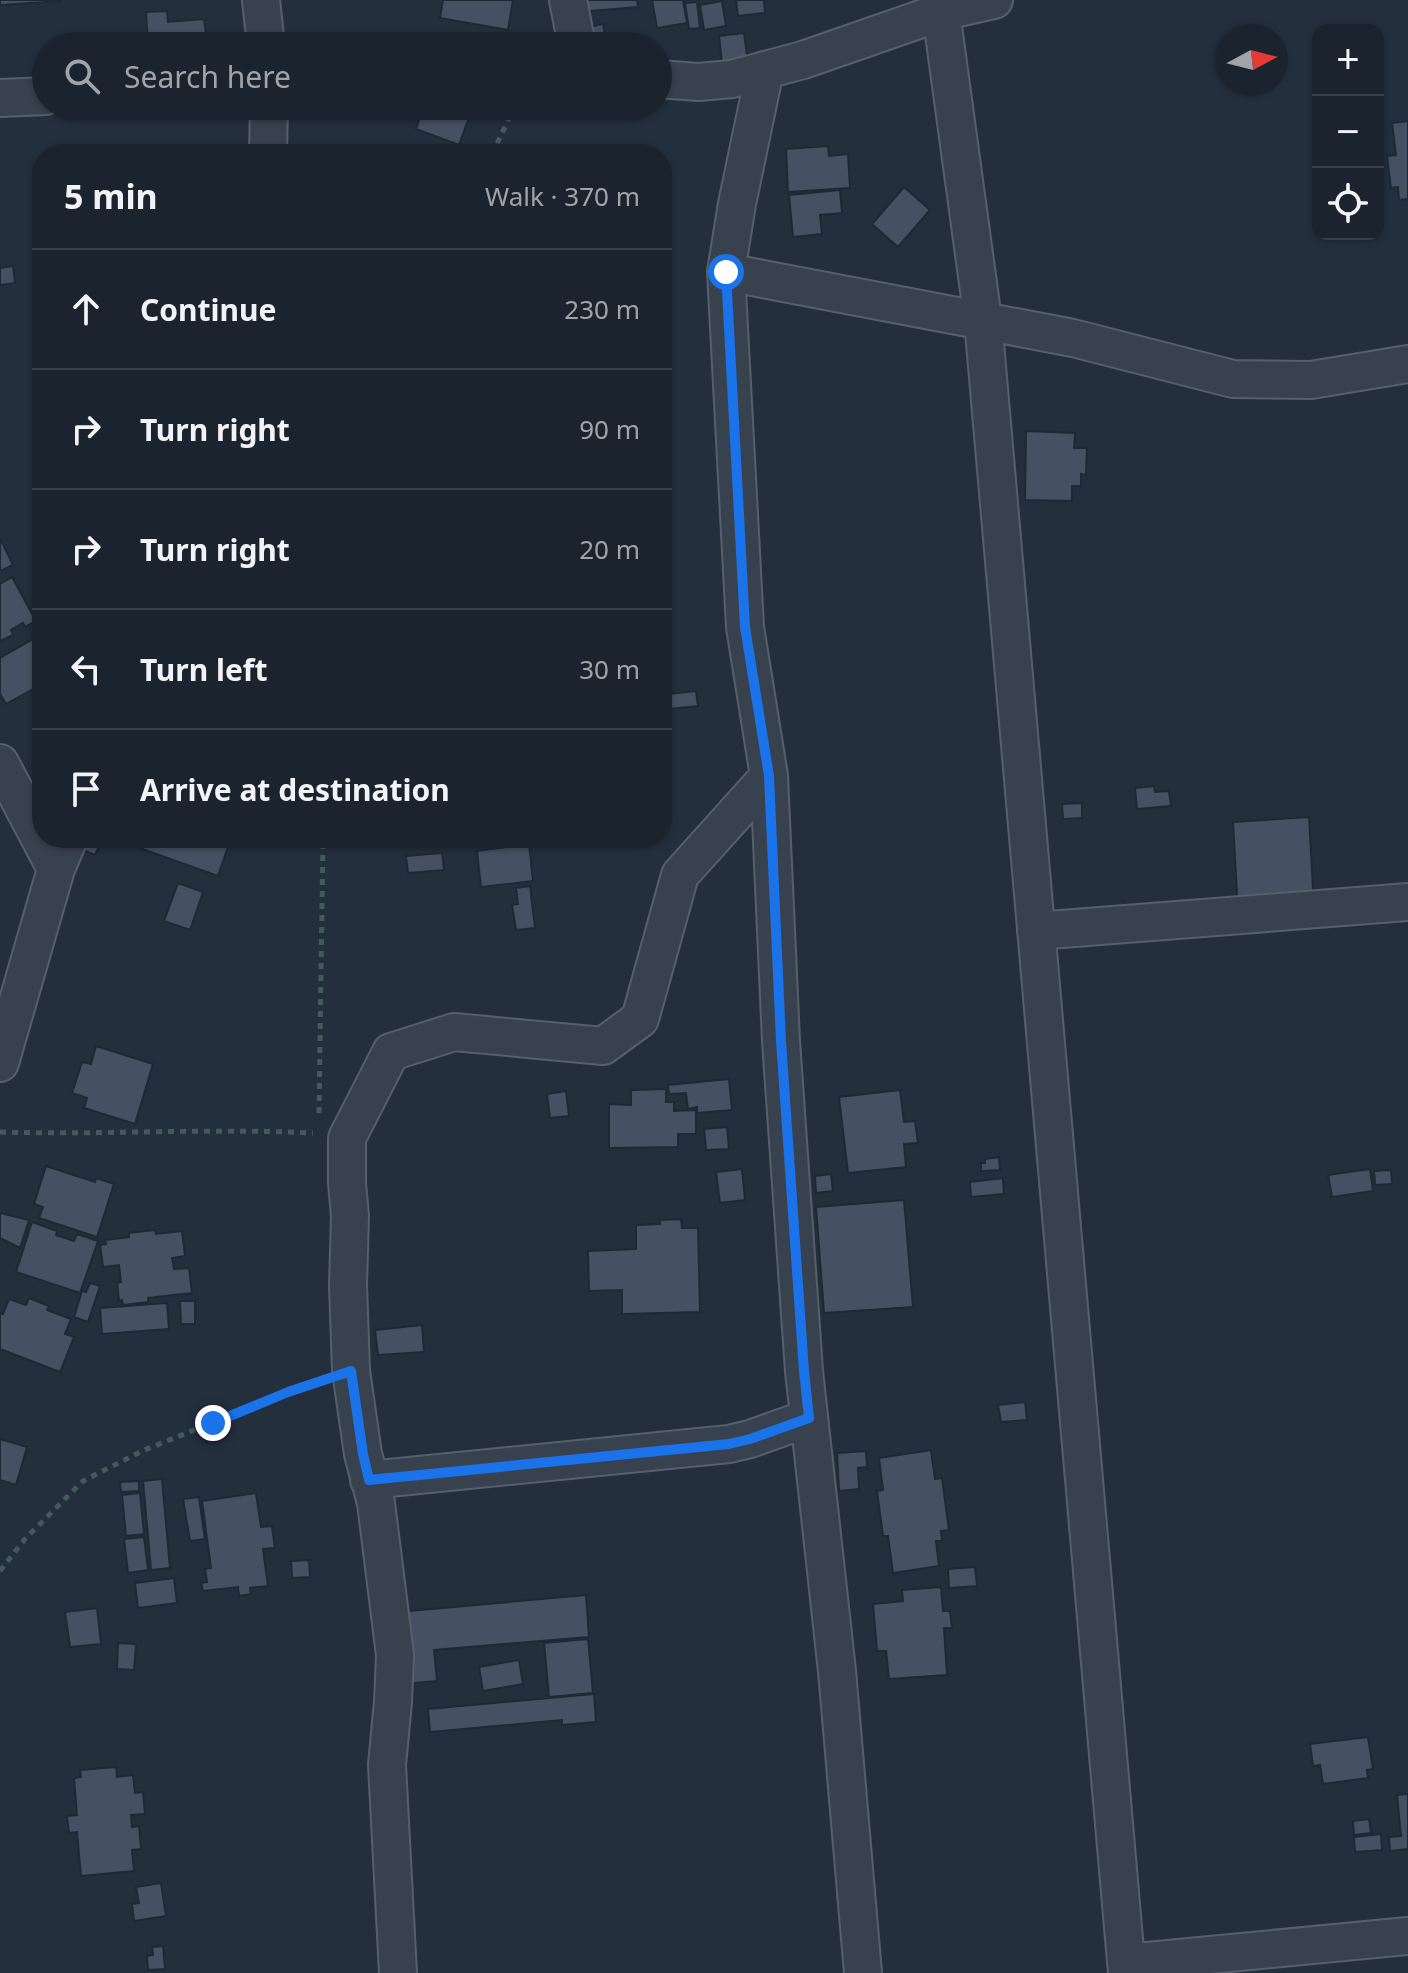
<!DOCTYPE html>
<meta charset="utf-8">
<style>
:root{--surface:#1b232e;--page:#242b36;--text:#f1f3f6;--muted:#a0a4aa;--line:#39404a}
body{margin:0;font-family:"Noto Sans",sans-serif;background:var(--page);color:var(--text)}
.controls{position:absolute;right:24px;top:24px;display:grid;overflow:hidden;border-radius:16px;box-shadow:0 2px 6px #0004}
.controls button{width:72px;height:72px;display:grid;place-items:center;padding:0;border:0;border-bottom:2px solid var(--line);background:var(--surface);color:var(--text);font:40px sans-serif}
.compass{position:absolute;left:1216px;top:24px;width:72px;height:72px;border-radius:50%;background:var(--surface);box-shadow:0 2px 6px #0004;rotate:83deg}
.stop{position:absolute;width:24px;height:24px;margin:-18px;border:6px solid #1a73e8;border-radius:50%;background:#fff}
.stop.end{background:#1a73e8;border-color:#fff;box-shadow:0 2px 8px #0008}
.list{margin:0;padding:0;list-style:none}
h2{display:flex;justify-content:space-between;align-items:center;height:104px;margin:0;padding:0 32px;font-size:34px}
h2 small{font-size:26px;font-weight:400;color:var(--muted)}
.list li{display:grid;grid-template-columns:52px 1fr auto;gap:24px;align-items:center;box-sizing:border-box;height:120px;padding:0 32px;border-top:2px solid var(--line)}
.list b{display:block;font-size:30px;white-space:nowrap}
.list em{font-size:26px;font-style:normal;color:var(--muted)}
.icon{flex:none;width:44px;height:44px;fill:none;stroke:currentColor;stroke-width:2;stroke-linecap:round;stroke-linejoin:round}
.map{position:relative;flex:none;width:1408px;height:1973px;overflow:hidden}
.search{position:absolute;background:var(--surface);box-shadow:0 2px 6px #0004;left:32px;top:32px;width:640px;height:88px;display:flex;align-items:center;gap:20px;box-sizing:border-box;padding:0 28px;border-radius:44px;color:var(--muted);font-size:30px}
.panel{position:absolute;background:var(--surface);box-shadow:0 2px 6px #0004;left:32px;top:144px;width:640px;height:704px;border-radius:32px}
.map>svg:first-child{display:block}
.building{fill:#455162;stroke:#1f2835;stroke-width:2}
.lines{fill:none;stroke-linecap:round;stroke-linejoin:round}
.minor-casing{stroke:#565f6c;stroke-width:40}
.path{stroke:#44595c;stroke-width:5;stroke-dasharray:6 6;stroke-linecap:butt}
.minor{stroke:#38414e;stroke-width:36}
.route{stroke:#1a73e8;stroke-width:10}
</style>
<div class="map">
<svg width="1408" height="1973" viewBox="0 0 1408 1973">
<rect width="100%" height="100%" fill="#242f3e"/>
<!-- building -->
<path class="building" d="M0 0H61V1L0 5Z
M443 0H513L508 30 440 18Z
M585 0H637L638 7 590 11 586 7Z
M652 0H683L687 23 657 28Z
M736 0H764L765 13 738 16Z
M722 1 726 26 704 30 700 5Z
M697 2 700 28 689 29 685 3Z
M167 11 168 22 204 19 206 34 220 33 221 46H148L146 12Z
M603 24 607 46H586L584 28Z
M744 33 749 71 722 63 719 36Z
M424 106H473L459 145 416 129Z
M1408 121V199L1399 200 1398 187 1391 188 1387 156 1396 155 1392 123Z
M828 146 829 156 848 154 850 188 788 192 786 149Z
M904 187 930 210 898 247 872 224Z
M840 190 842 213 820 215 822 234 793 237 789 195Z
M13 266 15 283 0 285V268Z
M1026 431 1075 433 1074 448H1087L1086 475 1081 474V486H1072V501L1025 500Z
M0 538 13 565 0 571Z
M12 577 36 621 25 627 23 623 11 630 13 635 0 641V584Z
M42 634V684L6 704 0 694V658Z
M696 691 698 706 669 709 668 694Z
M1154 786 1155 792 1169 791 1171 806 1137 809 1135 788Z
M1082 803V818L1063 819 1062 804Z
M1309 817 1314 907 1238 912 1233 822Z
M88 838H103L95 855 83 850Z
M137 838H231L218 876 134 846Z
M529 844 533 881 481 887 477 851Z
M442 853 444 870 408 873 406 856Z
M178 883 203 892 190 930 164 921Z
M530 886 535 928 516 930 512 905 518 904 516 888Z
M96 1046 153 1064 135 1124 84 1108 87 1098 72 1093 82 1062 91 1064Z
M729 1079 732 1110 697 1113V1107L688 1109 686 1093 669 1094 668 1085Z
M666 1089V1102H674V1111L696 1110V1134H678V1147L609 1148V1104L631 1105V1090Z
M900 1090 904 1122 915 1121 918 1143 904 1144 906 1167 848 1173 839 1097Z
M566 1091 569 1116 550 1118 547 1094Z
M727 1127 729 1149 706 1150 704 1129Z
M999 1157 1000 1170 981 1171V1163H985V1159Z
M46 1166 95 1182 96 1178 114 1184 97 1237 39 1218 43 1207 34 1204Z
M742 1169 745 1200 720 1203 716 1172Z
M1370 1169 1373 1191 1332 1197 1328 1175Z
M1391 1170 1392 1184 1375 1185 1374 1171Z
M831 1174 833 1191 816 1193 815 1176Z
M1003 1178 1004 1194 971 1197 970 1182Z
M904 1200 913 1307 824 1313 816 1207Z
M0 1213 29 1220 20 1248 0 1238Z
M681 1219 682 1228H698L700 1312 622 1314V1290L589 1291 588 1251 636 1249V1225L660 1224V1220Z
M32 1222 57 1231 56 1235 74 1241 77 1234 98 1241 80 1293 16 1272Z
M155 1230 156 1234 182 1231 185 1256 172 1258 174 1269 189 1268 192 1293 148 1298V1302L123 1305 122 1300 119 1301 117 1283 121 1282 119 1265 103 1267 100 1245 106 1244 105 1240 129 1237V1233Z
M90 1283 100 1286 88 1322 74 1317 82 1291 86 1292Z
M29 1298 49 1306 47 1310 71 1319 65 1334 74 1337 60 1372 0 1349V1313L3 1314 9 1299 26 1305Z
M180 1301H195V1324H181Z
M167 1303 169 1329 102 1334 100 1308Z
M422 1325 424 1352 378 1355 375 1330Z
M1025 1402 1027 1420 1001 1422 998 1405Z
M0 1439 27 1447 16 1485 0 1480Z
M931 1450 935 1479 942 1478 949 1530 941 1531 942 1541H936L939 1566 893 1573 888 1536H883L877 1491 883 1490 879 1458Z
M866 1451 867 1467 858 1468 859 1489 839 1491 837 1453Z
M162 1479 170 1568 151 1570 143 1481Z
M139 1481V1491L121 1492 120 1482Z
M140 1493 144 1534 126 1536 122 1495Z
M256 1493 261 1527 272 1526 275 1548 263 1549 268 1586 250 1588 251 1594 239 1596 238 1587 203 1591 201 1583 207 1582 205 1569 211 1568 202 1501Z
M199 1497 205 1539 190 1541 183 1499Z
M144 1537 148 1570 128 1573 124 1539Z
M309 1560 310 1577 292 1578 291 1561Z
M975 1567 977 1586 949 1588 948 1569Z
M174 1578 177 1603 138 1608 135 1583Z
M941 1587 943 1611H950L952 1628H944L947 1675 889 1679 886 1651H877L873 1604 903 1601 902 1590Z
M586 1595 589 1637 434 1650 437 1681 404 1684 398 1612Z
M97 1608 101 1644 70 1647 65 1612Z
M588 1639 593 1693 549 1697 544 1643Z
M118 1643 136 1644 134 1670 117 1669Z
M519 1660 523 1684 483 1691 479 1667Z
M594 1694 596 1722 562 1725V1720L430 1732 428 1709Z
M1368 1737 1373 1769 1367 1770 1368 1778 1323 1784 1320 1765 1313 1766 1310 1744Z
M116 1767 117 1777 133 1775 135 1793 143 1792 145 1814 131 1815 132 1827 139 1826 141 1849 132 1850 134 1871 81 1876 77 1832 69 1833 67 1816 77 1815 74 1778 81 1777 80 1770Z
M1408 1794V1849L1390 1851 1389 1837 1401 1836 1397 1795Z
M1369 1819 1371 1833 1354 1835 1353 1821Z
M1381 1834 1382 1850 1355 1852 1354 1837Z
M161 1883 166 1916 134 1921 132 1904 139 1903 136 1887Z
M163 1946 165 1969 148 1970 147 1956 153 1955 152 1947Z"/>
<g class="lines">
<!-- minor casing -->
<g class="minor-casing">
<path id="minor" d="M261 0 266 46
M568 0 577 46
M941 12 983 320 1127 1973
M765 70 737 204 726 272 745 627 769 776 781 1041 804 1371 837 1671 863 1973
M658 79 698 82 732 79 803 60 941 12 994 0
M0 98 46 96
M268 154 269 106
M726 272 1073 338 1233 379 1311 380 1408 364
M0 763 56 869
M1036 931 1408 902
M0 1063 56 869 69 838
M369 1480 729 1444 750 1439 809 1418
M1126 1963 1408 1936
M398 1973 387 1765 393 1702 395 1655 376 1503 363 1454 351 1371 348 1285 350 1216 347 1183V1138L391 1052 454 1032 603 1046 640 1019 680 875 769 776"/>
</g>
<!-- path -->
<path class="path" d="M492 154 515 106
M319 1113 323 838
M0 1132C104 1135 209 1128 313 1133
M0 1571 25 1539 83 1481 142 1451 288 1392 319 1382"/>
<!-- minor -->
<use href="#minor" class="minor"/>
</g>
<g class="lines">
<!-- route -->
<path class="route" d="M213 1423 288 1392 351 1371 363 1454 369 1480 729 1444 750 1439 809 1418 804 1371 781 1041 769 776 745 627 726 272"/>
</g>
</svg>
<div class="controls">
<button>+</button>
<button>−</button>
<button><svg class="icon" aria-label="locate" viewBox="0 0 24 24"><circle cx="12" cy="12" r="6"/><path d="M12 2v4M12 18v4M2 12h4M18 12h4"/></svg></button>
</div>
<svg class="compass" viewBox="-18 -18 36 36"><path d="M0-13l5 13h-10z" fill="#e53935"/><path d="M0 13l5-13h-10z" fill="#a0a4aa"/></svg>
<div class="stop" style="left:726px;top:272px"></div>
<div class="stop end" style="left:213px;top:1423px"></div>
<div class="search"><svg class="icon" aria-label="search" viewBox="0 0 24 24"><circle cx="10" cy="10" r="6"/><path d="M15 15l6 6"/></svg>Search here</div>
<section class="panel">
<h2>5 min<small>Walk · 370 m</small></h2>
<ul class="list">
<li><svg class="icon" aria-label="ahead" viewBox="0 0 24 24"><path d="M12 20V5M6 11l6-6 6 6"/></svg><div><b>Continue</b></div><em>230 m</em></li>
<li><svg class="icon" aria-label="right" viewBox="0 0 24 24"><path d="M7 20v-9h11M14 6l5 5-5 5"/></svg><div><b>Turn right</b></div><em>90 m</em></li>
<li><svg class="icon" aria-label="right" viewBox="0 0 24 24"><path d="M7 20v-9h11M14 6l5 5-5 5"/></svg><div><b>Turn right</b></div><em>20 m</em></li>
<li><svg class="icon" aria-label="left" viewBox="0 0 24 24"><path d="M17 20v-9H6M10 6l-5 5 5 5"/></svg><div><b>Turn left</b></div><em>30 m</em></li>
<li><svg class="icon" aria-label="arrive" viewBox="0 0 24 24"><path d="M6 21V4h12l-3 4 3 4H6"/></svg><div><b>Arrive at destination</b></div></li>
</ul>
</section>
</div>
